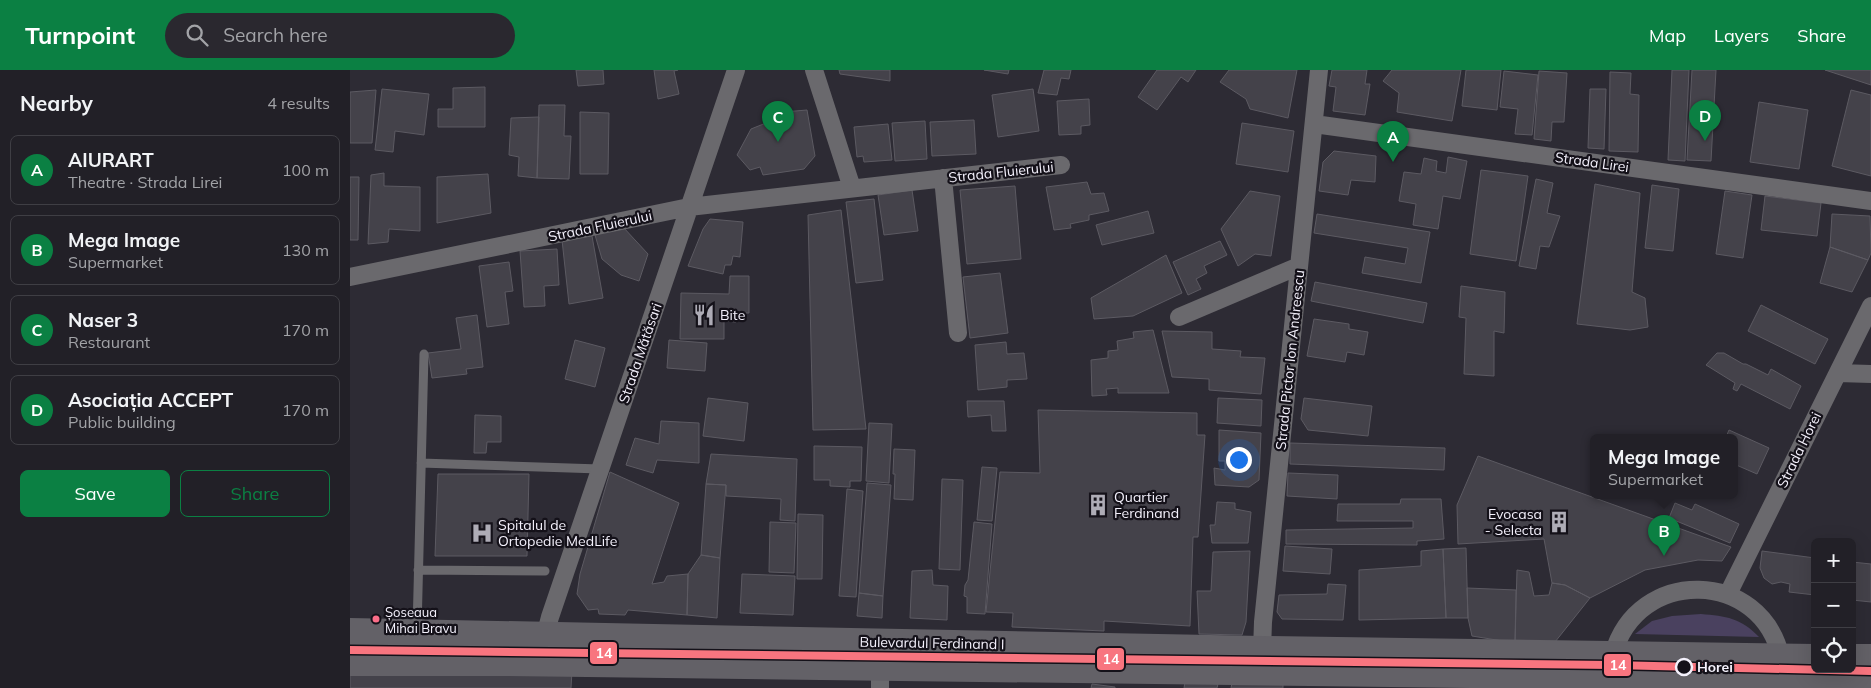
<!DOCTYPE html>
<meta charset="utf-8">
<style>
:root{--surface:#222027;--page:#2a282f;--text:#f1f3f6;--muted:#a2a3a7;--line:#3f3e44;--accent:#0b8043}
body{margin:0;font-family:Mulish,sans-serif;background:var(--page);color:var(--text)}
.controls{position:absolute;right:15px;bottom:15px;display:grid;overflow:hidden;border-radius:8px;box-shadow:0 5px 20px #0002}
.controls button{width:45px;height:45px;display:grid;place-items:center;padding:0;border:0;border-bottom:1px solid var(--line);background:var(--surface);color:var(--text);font:25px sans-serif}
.you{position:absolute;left:888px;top:389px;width:18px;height:18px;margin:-12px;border:4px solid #fff;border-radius:50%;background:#1a73e8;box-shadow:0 0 0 8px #1a73e833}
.badge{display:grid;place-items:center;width:32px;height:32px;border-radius:50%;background:var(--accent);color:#fff;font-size:16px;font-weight:700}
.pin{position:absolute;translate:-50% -41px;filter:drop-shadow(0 1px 2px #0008)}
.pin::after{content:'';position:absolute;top:26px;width:18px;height:15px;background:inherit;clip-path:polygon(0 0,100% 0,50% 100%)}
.popup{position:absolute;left:1240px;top:364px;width:148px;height:65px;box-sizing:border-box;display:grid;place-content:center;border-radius:8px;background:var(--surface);filter:drop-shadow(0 1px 4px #0005);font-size:16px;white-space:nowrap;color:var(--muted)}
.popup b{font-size:19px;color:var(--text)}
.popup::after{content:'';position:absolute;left:50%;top:100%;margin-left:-10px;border:10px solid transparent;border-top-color:var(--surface)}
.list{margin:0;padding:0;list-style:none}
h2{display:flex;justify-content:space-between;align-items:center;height:65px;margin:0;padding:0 20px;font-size:21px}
h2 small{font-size:16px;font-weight:400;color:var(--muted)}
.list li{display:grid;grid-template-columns:32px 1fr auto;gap:15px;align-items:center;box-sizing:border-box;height:70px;margin:0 10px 10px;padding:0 10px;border:1px solid var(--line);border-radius:8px}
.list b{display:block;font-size:19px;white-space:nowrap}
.list p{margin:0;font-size:16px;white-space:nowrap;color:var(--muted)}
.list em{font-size:16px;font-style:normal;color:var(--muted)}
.actions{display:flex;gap:10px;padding:15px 20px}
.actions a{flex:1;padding:11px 0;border:1px solid var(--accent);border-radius:8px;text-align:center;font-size:18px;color:var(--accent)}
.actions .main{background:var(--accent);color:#fff}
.icon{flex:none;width:28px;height:28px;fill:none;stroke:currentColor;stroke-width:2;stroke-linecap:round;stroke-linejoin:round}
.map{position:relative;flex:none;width:1521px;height:618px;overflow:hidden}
header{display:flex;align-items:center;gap:30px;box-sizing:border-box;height:70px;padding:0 25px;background:var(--accent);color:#fff}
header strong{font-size:24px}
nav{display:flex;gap:28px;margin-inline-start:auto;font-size:18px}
.search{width:350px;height:45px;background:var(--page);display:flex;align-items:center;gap:12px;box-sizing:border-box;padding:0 18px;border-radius:28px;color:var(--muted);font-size:19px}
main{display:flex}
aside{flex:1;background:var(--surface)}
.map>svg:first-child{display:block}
.green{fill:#4a415f}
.building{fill:#44424a;stroke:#5c5a62}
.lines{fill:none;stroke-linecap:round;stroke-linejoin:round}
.lane{stroke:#6a696d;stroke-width:9}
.street{stroke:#6a696d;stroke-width:18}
.primary{stroke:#636167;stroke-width:28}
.tram-1-casing{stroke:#141119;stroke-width:11}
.tram-1{stroke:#f8757f;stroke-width:8}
.bus-dot{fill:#fb6d88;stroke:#141119;stroke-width:2}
.stop-dot{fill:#141119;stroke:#f4f1fc;stroke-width:2.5}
.labels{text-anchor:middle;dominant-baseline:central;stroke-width:4.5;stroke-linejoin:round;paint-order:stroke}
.bus-label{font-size:13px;fill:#f4f1fc;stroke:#141119;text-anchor:start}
.street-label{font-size:14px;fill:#f4f1fc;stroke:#141119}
.poi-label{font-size:14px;fill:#f4f1fc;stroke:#141119;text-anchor:start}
.stop-label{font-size:14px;font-weight:bold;fill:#f4f1fc;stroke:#141119;text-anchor:start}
.line-badge{stroke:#141119;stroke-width:2}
.badge-label{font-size:14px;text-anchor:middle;font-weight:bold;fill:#fff}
</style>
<header>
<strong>Turnpoint</strong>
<div class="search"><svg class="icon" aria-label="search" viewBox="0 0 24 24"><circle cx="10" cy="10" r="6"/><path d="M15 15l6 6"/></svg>Search here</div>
<nav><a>Map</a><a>Layers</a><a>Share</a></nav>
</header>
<main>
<aside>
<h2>Nearby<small>4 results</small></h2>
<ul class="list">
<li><span class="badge">A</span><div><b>AIURART</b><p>Theatre · Strada Lirei</p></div><em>100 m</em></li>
<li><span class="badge">B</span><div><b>Mega Image</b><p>Supermarket</p></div><em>130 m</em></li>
<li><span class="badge">C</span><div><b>Naser 3</b><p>Restaurant</p></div><em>170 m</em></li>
<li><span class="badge">D</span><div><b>Asociația ACCEPT</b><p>Public building</p></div><em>170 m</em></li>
</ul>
<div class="actions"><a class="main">Save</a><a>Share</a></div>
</aside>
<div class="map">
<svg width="1521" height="618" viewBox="0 0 1521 618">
<rect width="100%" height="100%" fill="#2d2b34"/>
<!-- green -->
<path class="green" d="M1351 544C1376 546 1391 548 1409 567L1285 564 1302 551 1322 546Z"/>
<!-- building -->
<path class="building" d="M226 0H253L254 14 228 16Z
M304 0H328L324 1 329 24 308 29Z
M489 0H540V11L490 4Z
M634 0H659L658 4Z
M694 0H721L719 9 711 8 707 25 688 23Z
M807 0H846L838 12 831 7 807 40 788 27Z
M879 0H947L938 48 900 39 896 29 870 12Z
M982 0H1017L1015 14H1020L1015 45 983 41 986 17 979 16Z
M1042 0H1111L1102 51 1047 42 1049 23 1033 11Z
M1116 0H1151L1147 40 1112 36Z
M1322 0H1339L1335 91 1318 90Z
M1342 0H1366L1361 91 1337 90Z
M1475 0H1521V15Z
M1154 1 1188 5 1182 65 1165 64 1168 39 1150 37Z
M1189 1 1217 3 1214 52H1202L1201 71 1184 69Z
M1260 2 1281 3 1280 24 1289 25 1288 82 1259 81Z
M135 17V57H88V39H103V18Z
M32 19 79 24 74 65 45 61 43 82 25 80Z
M683 19 689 61 648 67 642 25Z
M1240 19H1256L1254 79 1238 78Z
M26 20 22 73H0V22Z
M1501 20 1521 25V106L1482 96Z
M739 29 740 55 731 56V64L709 65 707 31Z
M1409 32 1458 40 1449 99 1400 92Z
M189 35H215L214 66H221L219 109 187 108Z
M457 40 465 86 454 99 413 105 410 97 400 100 387 85 401 59 421 51 422 43Z
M230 42 259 43 258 104H230Z
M189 47 187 108 168 106 169 87 159 85 161 48Z
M624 50 626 84 582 86 580 52Z
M575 51 577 89 545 91 542 53Z
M892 53 944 61 938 102 886 94Z
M538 54 542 90 514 92 513 86 507 87 504 57Z
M984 81 1026 86 1025 112 1001 110 998 125 969 121 973 92Z
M1098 87 1117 91 1110 129 1093 126 1088 159 1063 155 1066 134 1049 131 1054 102 1071 104 1074 88 1087 91 1086 101 1096 103Z
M1131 100 1178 106 1166 191 1120 184Z
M34 103V116L70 117V161L39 159 38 172 18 174 21 105Z
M138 104 141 143 87 153V107Z
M0 107H9L8 170H0Z
M1186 109 1203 113 1197 143 1210 146 1199 177 1190 176 1186 199 1169 196Z
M737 112 741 124 754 123 759 141 739 145V150L720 154 721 158 704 160 696 117Z
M1245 114 1290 123 1282 222 1295 228 1298 257 1280 260 1227 254Z
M1302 115 1329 119 1323 181 1295 178Z
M665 116 671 189 617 194 610 120Z
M562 120 568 161 534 165 528 125Z
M900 121 930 126 921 186 905 184 888 196 871 159Z
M1375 121 1402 125 1393 188 1366 184Z
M1415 126 1471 133 1467 166 1411 160Z
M524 129 533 210 506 213 496 132Z
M491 140 516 359 463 360 458 145Z
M798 141 804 163 752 175 746 155Z
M967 144 1080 162 1071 213 1012 203 1015 187 1055 194 1058 178 964 163Z
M1482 144 1520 146 1521 183 1518 190 1480 177Z
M360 149 393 152 390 187 383 186 381 195H375L373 204 338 196 353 159Z
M273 157 298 184 289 211 271 205 252 189 245 165Z
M242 166 253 228 219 234 212 170Z
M870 171 877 185 854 196 857 203 846 209 851 219 838 225 823 192Z
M1480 177 1518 190 1502 222 1470 213Z
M207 179 209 215 194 216 195 236 174 237 170 181Z
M816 185 832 223 783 246 744 249 741 228Z
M159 192 163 221 155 222 159 254 137 257 129 196Z
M650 203 658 263 620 268 613 207Z
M380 206H399V243H386V252L374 251V269H330L331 223 379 224Z
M965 212 1077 233 1073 253 961 231Z
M1111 216 1155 222 1154 263 1144 261V306L1114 304 1116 248 1109 247Z
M1411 235 1478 269 1465 294 1398 261Z
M127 245 133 297 116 299 117 304 82 308 78 283 111 279 106 248Z
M964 249 999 254V259L1018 262 1014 285 997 282 995 292 957 286Z
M803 260 819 323H768V318L756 319 757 325 742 326 741 290 758 288V281L768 280 767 271 784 268 783 262Z
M812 261 862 262V279L891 281 890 287 915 288 911 324 859 320V309L822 307Z
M225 270 255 278 245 317 215 309Z
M319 270 357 273 355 301 317 298Z
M656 272 657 284 674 283 677 309 657 310V317L628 320 625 275Z
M1367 283H1374L1393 294H1396L1418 305 1421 299 1451 316 1440 339 1391 314 1387 321 1383 319 1385 313 1356 295Z
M358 328 398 333 394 371 353 366Z
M868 328 912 330 911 356 867 353Z
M954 328 1022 336 1018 366 958 360 951 349Z
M617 331H654L656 361H642L641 345 618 347Z
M688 340 847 343V365H855L848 467H843L840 556 754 551V561L662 557 663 543 636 542 650 402 690 403Z
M125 345 151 346V372H137L136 383H124Z
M311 351 349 353V393L307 390 303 403 276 395 285 368 309 374Z
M519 353 542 354 539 413 516 411Z
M869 360 911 363 909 410 899 417 865 415 864 398 875 400V391H869Z
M1379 360 1419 378 1407 404 1384 394V367H1376Z
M940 373 1095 378 1094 400 940 394Z
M464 376 512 377 511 411H500V417L480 416V410H464Z
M544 379 565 380 563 430 544 429 545 404H543Z
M361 384 447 389 445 451 430 450 431 429 376 426V415L356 414Z
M1128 386 1381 477 1372 491 1348 490 1295 500 1240 528 1215 515 1202 513 1194 469 1108 474 1107 435Z
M632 397 647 398 642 451 627 450Z
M260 402 329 433 302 514 314 512 317 506 338 504 337 545 278 540 275 545 249 544 248 539 238 540 227 524 230 504Z
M938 403 988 405 987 429 937 426Z
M88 404H179L177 486H85Z
M592 409 613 410 610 500 589 499Z
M517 413 541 415 533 526 509 523Z
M356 414 376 415 370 488 351 485Z
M497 419 513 421 506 527 489 526Z
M1051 429H1091L1094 469 1067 471V475L936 474V460L1063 458V451H987L988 434H1050Z
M867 432 885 433V439L901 442 898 473H862L860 455H865Z
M1325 433 1342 440 1345 434 1389 454 1380 473 1319 448Z
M448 444 473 445 472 509H447Z
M420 452 446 453 444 503 419 502Z
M624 452 642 454 635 544 617 543V527L614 526 615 515 618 510Z
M935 476 982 479 980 504 933 501Z
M1116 478 1118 548H1096L1093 479Z
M1093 479 1096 548 1009 550V500L1071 496V481Z
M900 481 896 552 892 565 849 564 847 521H861L863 482Z
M1412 481 1465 488V525L1439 522 1440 514 1431 512 1422 514 1414 508 1410 498Z
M351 485 370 488 367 548 337 545 338 504Z
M1502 492 1521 494V532L1502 530Z
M582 500 583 515 598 516 597 550 560 548 562 501Z
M1167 500 1179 502 1184 526 1199 525 1202 513 1215 515 1240 528 1205 572 1165 573Z
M392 504 445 506 443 545 390 543Z
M978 514 996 515 993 550 932 549 927 542 929 525 977 524Z
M1117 518 1166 520 1165 573 1122 566 1118 548Z
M509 523 533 526 532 548 507 546Z
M0 601H222L221 618H0Z
M835 612 868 614 867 618H834Z
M882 613 933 614V618H881Z
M742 614 765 617V618H741Z"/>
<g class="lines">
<!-- lane -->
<path class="lane" d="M71 393 250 399
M68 500 195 501
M67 560 74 284"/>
<!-- street -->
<path class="street" d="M464 0 502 118
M964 54 1521 131
M593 108 608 263
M0 207 339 137 711 95
M829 247 949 196
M1488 303 1521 304
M1378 524 1521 236
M195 566 200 547 386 0
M912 580 913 552 969 0
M1263 585C1287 496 1412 499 1431 588
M530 597V618"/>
<!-- primary -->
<path class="primary" d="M0 562 912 580 1465 588
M1502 588H1521
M0 592H156L1521 609"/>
<!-- tram-1 casing -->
<g class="tram-1-casing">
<path id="tram-1" d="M0 580 1262 595 1521 601"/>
</g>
<!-- tram-1 -->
<use href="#tram-1" class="tram-1"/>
</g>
<!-- icons -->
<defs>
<g id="restaurant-bare" transform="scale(1.725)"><path d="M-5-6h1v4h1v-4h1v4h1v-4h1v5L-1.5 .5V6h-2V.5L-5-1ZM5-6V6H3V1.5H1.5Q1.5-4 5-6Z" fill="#aeacb6" stroke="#141119" stroke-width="2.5" paint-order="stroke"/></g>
<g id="building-bare" transform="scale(1.725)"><path d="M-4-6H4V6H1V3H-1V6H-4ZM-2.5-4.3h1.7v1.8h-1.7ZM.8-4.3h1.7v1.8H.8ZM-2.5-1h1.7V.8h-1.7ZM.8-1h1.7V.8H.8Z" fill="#aeacb6" stroke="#141119" stroke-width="2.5" paint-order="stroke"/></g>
<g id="hospital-bare" transform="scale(1.725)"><path d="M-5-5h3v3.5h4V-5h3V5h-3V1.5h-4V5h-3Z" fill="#aeacb6" stroke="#141119" stroke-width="2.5" paint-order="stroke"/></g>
</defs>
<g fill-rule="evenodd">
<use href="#restaurant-bare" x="354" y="245"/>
<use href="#building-bare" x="748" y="435"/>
<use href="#building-bare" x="1209" y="452"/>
<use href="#hospital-bare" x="132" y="463"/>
</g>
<!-- markers -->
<circle class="bus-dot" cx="26" cy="549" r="4.5"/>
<circle class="stop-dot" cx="1334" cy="597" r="8"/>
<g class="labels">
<!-- bus labels -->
<g class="bus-label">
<text x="35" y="542">Șoseaua<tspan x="35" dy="16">Mihai Bravu</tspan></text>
</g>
<!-- street labels -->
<g class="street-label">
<text transform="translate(1242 92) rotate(8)">Strada Lirei</text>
<text transform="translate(651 102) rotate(-6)">Strada Fluierului</text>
<text transform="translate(250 156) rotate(-12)">Strada Fluierului</text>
<text transform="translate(290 283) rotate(-71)">Strada Mătăsari</text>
<text transform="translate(940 290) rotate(-84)">Strada Pictor Ion Andreescu</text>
<text transform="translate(1449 380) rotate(-64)">Strada Horei</text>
<text transform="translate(582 573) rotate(1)">Bulevardul Ferdinand I</text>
</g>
<!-- poi labels -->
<g class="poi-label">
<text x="370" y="245">Bite</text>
<text x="764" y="427">Quartier<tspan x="764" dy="16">Ferdinand</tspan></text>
<text x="1192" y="444" text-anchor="end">Evocasa<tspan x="1192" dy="16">- Selecta</tspan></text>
<text x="148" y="455">Spitalul de<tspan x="148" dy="16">Ortopedie MedLife</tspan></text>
</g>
<!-- stop labels -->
<g class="stop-label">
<text x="1347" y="597">Horei</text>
</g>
</g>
<g class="line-badge">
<rect x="239" y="571" width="29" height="24" rx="5" fill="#f8757f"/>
<rect x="746" y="577" width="29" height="24" rx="5" fill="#f8757f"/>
<rect x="1253" y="583" width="29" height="24" rx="5" fill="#f8757f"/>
</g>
<g class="badge-label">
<text x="254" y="588">14</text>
<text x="761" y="594">14</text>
<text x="1268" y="600">14</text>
</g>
</svg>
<div class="controls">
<button>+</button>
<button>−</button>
<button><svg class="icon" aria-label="locate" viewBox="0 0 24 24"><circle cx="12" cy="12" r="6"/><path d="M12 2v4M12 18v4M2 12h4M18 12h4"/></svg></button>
</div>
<div class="you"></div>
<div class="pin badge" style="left:1043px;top:92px">A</div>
<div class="pin badge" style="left:1314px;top:486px">B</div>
<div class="popup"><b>Mega Image</b>Supermarket</div>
<div class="pin badge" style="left:428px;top:72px">C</div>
<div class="pin badge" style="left:1355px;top:71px">D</div>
</div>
</main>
